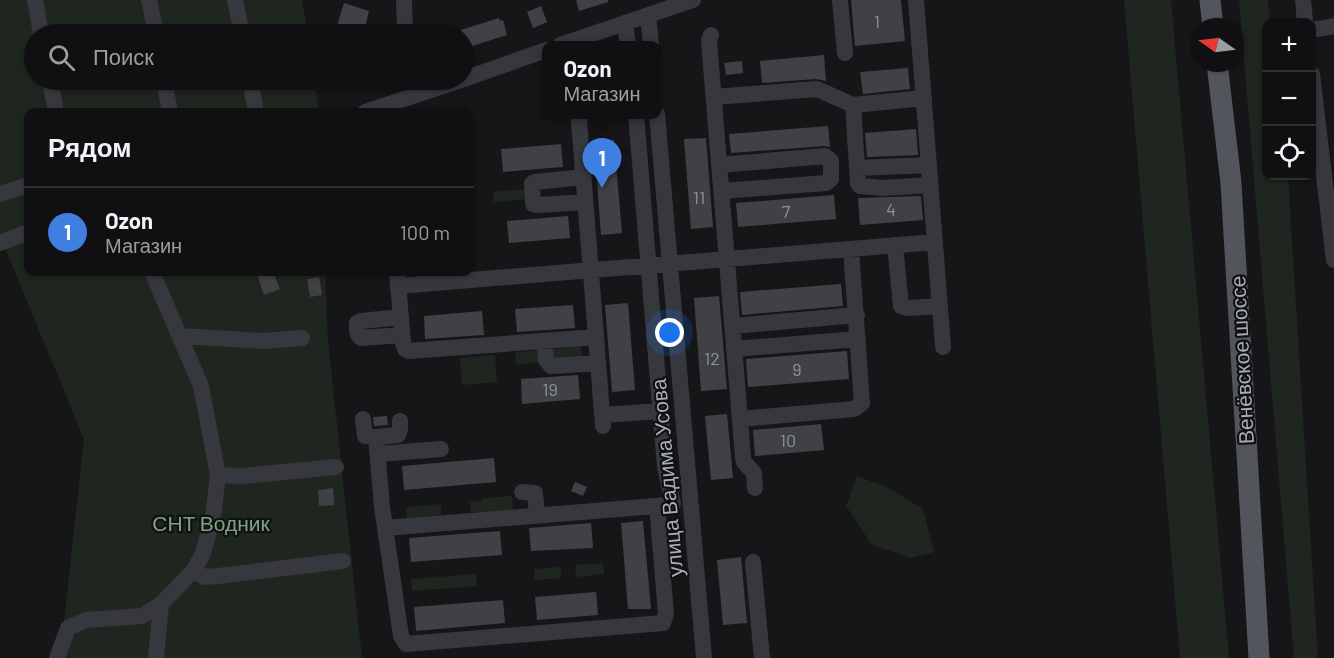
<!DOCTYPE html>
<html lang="ru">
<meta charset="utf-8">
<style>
:root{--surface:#101012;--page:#1e1e20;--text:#f1f3f6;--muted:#9c9d9f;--line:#303032;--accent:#1a73e8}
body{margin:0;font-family:Barlow,sans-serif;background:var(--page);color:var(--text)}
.controls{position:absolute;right:18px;top:18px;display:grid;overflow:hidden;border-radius:12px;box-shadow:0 2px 4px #0004}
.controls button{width:54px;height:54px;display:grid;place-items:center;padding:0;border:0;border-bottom:2px solid var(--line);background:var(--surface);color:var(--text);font:30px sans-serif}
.compass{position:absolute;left:1190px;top:18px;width:54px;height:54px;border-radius:50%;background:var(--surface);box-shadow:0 2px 4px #0004;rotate:284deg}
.you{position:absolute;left:670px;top:333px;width:21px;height:21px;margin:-15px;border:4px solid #fff;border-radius:50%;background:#1a73e8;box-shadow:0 0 0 9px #1a73e833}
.badge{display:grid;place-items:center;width:39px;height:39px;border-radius:50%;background:var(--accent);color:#fff;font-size:20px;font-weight:700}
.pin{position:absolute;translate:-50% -50px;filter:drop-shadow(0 2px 3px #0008)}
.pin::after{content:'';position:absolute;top:32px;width:21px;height:18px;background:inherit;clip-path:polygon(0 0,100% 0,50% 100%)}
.popup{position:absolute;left:542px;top:41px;width:120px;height:78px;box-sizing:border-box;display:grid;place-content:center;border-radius:12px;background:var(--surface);filter:drop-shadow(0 2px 4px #0005);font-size:20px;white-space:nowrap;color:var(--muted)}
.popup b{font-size:22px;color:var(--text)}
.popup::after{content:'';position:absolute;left:50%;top:100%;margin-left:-12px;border:12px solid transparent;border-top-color:var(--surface)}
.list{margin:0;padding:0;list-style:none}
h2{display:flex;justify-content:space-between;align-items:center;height:78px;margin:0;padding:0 24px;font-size:26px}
h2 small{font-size:20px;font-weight:400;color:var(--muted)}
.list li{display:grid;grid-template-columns:39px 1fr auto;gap:18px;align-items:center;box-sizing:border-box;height:90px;padding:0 24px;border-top:2px solid var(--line)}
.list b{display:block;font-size:22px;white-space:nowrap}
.list p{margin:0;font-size:20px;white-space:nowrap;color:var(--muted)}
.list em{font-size:20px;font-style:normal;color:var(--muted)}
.icon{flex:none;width:33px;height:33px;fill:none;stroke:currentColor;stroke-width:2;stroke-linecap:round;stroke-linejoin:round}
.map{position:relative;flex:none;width:1334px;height:658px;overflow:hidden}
.search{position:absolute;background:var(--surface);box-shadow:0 2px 4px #0004;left:24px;top:24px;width:450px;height:66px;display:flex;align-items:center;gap:15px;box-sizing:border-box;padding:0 21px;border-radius:33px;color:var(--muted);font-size:22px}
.panel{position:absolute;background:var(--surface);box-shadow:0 2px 4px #0004;left:24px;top:108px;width:450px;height:168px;border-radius:12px}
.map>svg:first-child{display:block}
.green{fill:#1e261f}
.building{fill:#404145}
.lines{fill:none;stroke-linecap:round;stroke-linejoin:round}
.minor{stroke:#37383d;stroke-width:16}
.major{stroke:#53555c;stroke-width:21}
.labels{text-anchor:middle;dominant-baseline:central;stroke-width:4.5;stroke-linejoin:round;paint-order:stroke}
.number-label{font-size:18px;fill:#8e929b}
.street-label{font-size:21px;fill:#a8adb8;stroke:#111113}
.park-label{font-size:21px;fill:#7fa381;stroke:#111113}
</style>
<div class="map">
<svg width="1334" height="658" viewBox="0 0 1334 658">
<rect width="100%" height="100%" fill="#161618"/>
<!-- green -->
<path class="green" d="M0 0H302L308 34H34V80H314L319 112H28V272H325L328 340 362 658H60L84 439 0 236Z
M1124 0H1171L1229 658H1180Z
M1239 0H1268L1270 22H1266V176H1288L1318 658H1294Z
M528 189V199L494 202 493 192Z
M581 346 582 359 553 362 552 349Z
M542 350 543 362 516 365 515 352Z
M495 355 497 382 462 385 460 358Z
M857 476 889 488 923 509 934 552 911 558 872 545 846 506Z
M512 496 513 511 471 512 470 502 482 501 483 498Z
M441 504V515L407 518 406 507Z
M603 563 604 574 576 577 575 565Z
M561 567V578L535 580 534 569Z
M476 574 477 586 412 591 411 579Z"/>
<!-- building -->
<path class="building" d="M576 0H608V2L579 11Z
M851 0H901L905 41 855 46Z
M344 3 369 11 364 32H362L361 34H344L335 32Z
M541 6 547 22 533 28 527 12Z
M499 18 500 21 503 20 507 35 466 48 461 30Z
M824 55 826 81 816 79 762 83 760 61Z
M742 61 743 73 726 75 724 63Z
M908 68 910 89 863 94 860 72Z
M828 126 830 147 824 146 731 153 729 134Z
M916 129 918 155 867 157 865 133Z
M706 138 713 227 691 229 684 139Z
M614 140 622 233 601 235 594 142Z
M561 144 563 167 503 172 501 149Z
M834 195 836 219 738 227 736 203Z
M921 196 923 220 860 225 858 198Z
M568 216 570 238 509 243 507 221Z
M264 272H273L280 289 264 295 257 274Z
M319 277 322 295 310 297 307 279Z
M841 284 843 306 742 315 740 292Z
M719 296 727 389 701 391 694 298Z
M628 303 635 390 612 392 605 305Z
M573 305 575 328 517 332 515 309Z
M482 311 484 335 425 339 424 316Z
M847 351 849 379 748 387 746 359Z
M578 375 580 399 522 404 521 379Z
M727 414 733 478 711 480 705 416Z
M387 416 388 425 374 426 373 417Z
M821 424 824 450 755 456 753 430Z
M494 458 496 482 404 490 402 466Z
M575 482 587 487 583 496 571 491Z
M333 488 334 505 319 506 318 490Z
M643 521 651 609H628L621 523Z
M591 523 593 548 531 551 529 528Z
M500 531 502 555 411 562 409 538Z
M741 557 747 623 723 625 717 560Z
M596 592 598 615 537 620 535 597Z
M503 600 505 623 416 631 414 607Z"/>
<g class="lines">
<!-- minor -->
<path class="minor" d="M35 0 41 34
M149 0 156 34
M235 0 242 34
M404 0 405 30 407 34
M840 0 845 53
M916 0 943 347
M1303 0 1305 22
M648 15 651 45
M625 23 628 45
M1312 30 1334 26
M711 35 709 41 743 457 744 462 754 473 755 488
M560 45 693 0
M1312 74 1334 260
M464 79 546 50
M50 80 56 112
M164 80 170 112
M250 80 256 112
M714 97 817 89 853 105 924 98
M853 105 858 183 860 186 882 188 930 185
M365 112 461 80
M581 114 579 121 603 426
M636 114 665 466 673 504
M657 114 704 658
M719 165 825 156 831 161V179L826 183 722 191
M857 168 929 165
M583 177 535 182 532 184 533 204 539 205 585 202
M0 194 28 185
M0 243 28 232
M895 245 901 306 908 308 940 306
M152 272 201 386 218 475 213 517 203 553 194 570 161 604 156 658
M397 272 403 342 405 349 409 351 596 337
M398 286 935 242
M401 317 361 321 357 323C357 328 356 335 361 338L402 335
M732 326 857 315
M180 336 263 341 302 338
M545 342 546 360 551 366 598 363
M734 349 858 339
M602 415 660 411
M363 419 365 436 376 437
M740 419 854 409 862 403 851 249
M400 421V429L398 435 376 437 382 507 401 636 406 644 663 623 666 614 657 506
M378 454 441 449
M218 475 242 476 336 467
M522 492 535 493 537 516
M385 528 668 505
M753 562 762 658
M194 570 204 577 218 576 343 561
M57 658 68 628 86 620 142 616 161 604"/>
<!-- major -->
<path class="major" d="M1210 0 1213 27
M1217 63 1231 183 1259 658"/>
</g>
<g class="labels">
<!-- number labels -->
<g class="number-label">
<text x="877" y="21">1</text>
<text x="699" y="197">11</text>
<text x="891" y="209">4</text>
<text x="786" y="211">7</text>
<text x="712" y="358">12</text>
<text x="797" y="369">9</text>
<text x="550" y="389">19</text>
<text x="788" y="440">10</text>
</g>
<!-- street labels -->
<g class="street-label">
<text transform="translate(1241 360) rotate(-93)">Венёвское шоссе</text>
<text transform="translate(666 478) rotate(-95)">улица Вадима Усова</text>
</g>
<!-- park labels -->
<g class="park-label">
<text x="211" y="522">СНТ Водник</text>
</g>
</g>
</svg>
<div class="controls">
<button>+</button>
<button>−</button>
<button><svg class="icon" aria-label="locate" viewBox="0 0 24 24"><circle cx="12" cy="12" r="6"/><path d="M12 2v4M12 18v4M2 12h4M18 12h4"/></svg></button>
</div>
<svg class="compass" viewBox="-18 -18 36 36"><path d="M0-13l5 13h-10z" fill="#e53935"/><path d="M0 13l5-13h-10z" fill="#9c9d9f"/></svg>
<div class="you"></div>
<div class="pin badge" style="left:602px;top:188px;background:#3f7fe0">1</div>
<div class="popup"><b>Ozon</b>Магазин</div>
<div class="search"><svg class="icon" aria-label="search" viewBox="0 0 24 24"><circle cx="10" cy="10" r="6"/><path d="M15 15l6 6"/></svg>Поиск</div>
<section class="panel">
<h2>Рядом<small></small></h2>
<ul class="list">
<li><span class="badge" style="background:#3f7fe0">1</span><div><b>Ozon</b><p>Магазин</p></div><em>100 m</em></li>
</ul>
</section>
</div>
